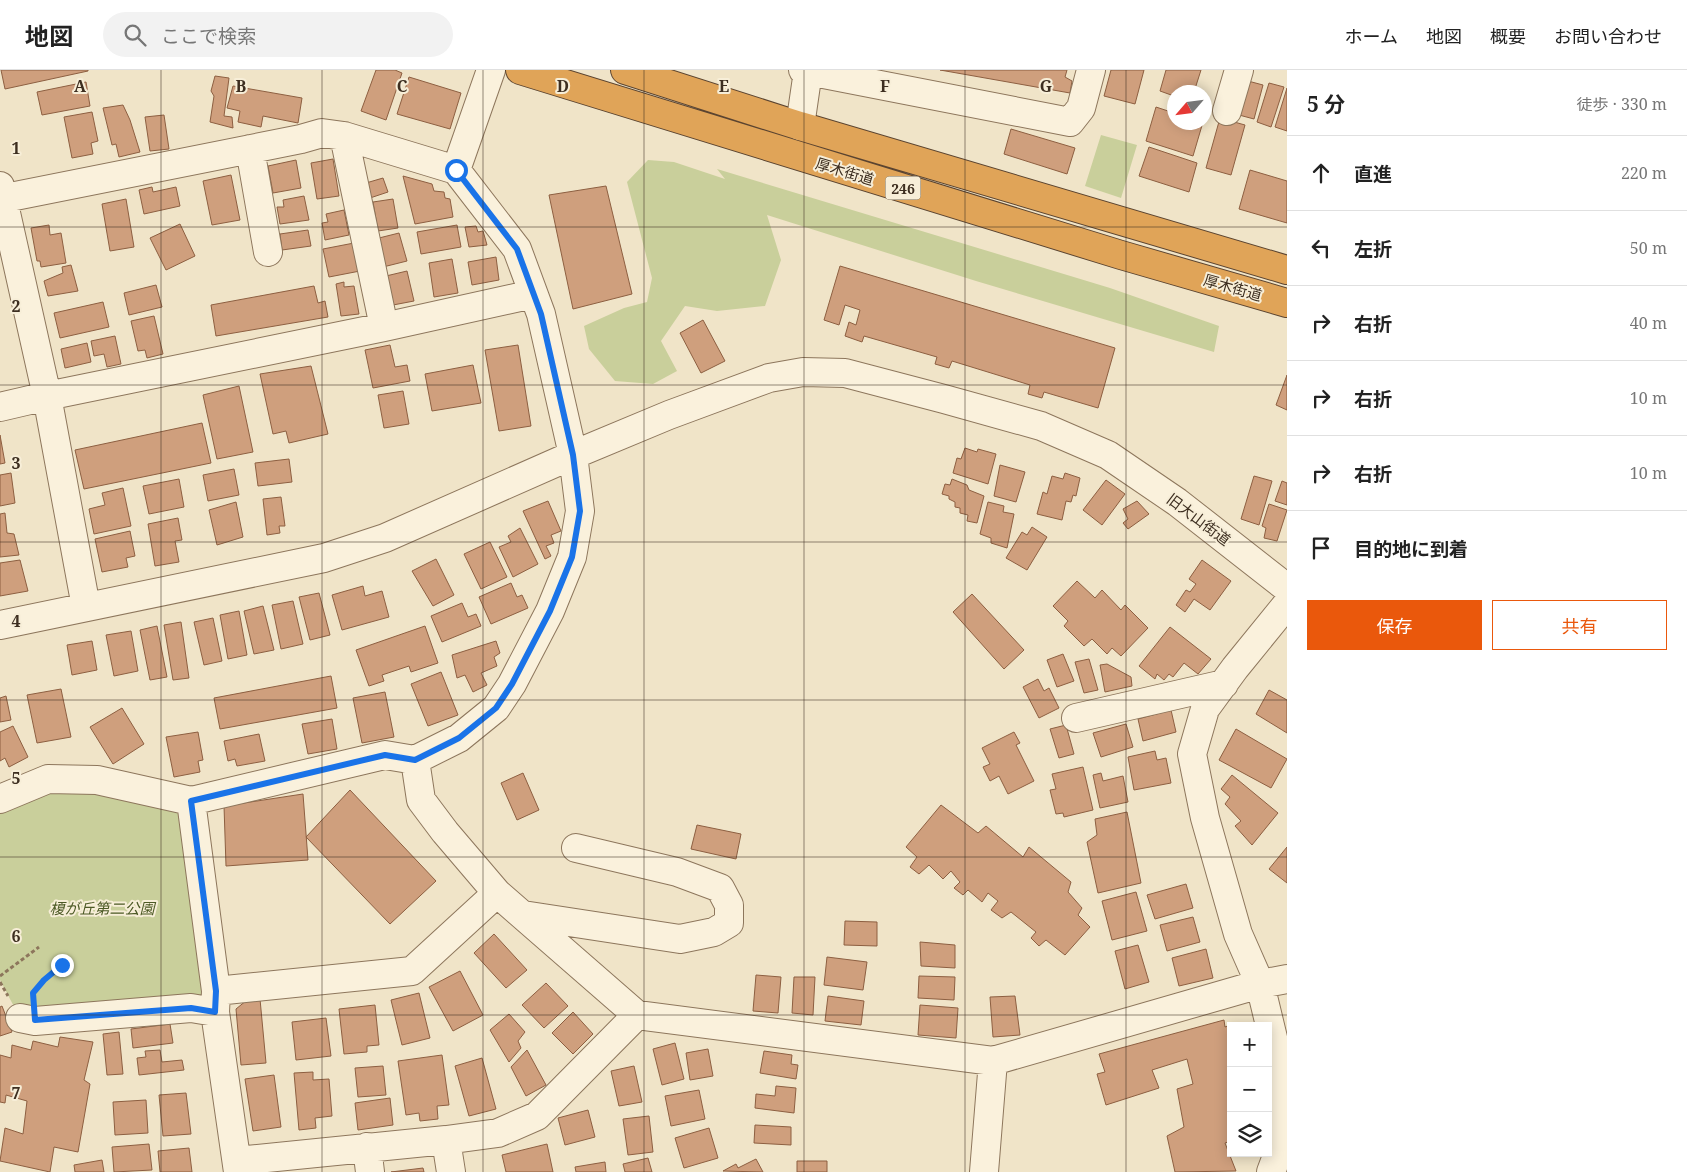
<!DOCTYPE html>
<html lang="ja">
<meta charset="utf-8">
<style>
:root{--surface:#fff;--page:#f2f2f2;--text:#222;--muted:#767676;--line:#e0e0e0;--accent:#ea580c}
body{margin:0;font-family:"Noto Serif","Noto Sans JP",serif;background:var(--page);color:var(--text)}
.controls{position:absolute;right:15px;bottom:15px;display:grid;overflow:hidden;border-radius:0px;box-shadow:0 2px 12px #0003}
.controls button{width:45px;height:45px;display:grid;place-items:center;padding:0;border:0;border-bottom:1px solid var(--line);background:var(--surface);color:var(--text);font:25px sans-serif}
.compass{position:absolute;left:1167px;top:15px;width:45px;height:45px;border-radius:50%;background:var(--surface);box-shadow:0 2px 12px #0003;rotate:242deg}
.stop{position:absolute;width:15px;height:15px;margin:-11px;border:4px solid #1a73e8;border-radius:50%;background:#fff}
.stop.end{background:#1a73e8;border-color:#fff;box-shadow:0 1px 5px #0008}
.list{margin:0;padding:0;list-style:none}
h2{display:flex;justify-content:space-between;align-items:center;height:65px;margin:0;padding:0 20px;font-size:21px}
h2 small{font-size:16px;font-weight:400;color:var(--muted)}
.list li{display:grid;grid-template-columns:32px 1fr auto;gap:15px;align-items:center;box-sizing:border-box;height:75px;padding:0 20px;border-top:1px solid var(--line)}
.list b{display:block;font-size:19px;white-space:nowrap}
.list em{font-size:16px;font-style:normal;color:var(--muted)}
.actions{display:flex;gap:10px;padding:15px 20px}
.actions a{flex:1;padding:11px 0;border:1px solid var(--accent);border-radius:0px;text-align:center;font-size:18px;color:var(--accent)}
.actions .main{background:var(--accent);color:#fff}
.icon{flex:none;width:28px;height:28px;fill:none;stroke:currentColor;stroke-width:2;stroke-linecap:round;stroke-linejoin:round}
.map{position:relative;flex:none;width:1287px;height:1102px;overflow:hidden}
header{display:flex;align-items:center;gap:30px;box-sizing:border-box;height:70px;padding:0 25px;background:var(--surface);border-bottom:1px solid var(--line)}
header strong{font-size:24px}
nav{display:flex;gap:28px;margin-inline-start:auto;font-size:18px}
.search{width:350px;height:45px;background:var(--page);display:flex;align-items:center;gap:12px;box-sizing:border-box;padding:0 18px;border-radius:28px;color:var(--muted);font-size:19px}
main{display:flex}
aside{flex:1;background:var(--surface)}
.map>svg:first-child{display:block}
.green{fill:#c9cf9b}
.building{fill:#cf9f7d;stroke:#8d5f41}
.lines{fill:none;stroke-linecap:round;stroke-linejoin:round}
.minor-casing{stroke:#8d765c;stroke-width:30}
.highway-casing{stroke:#5b4430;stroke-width:30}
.path{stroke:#8d765c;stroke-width:3;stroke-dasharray:4 2.5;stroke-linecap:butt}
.minor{stroke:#faf1dc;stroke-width:28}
.highway{stroke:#e0a458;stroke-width:28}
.route{stroke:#1a73e8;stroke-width:6}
.grid{fill:none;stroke:#3d2e20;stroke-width:1;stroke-opacity:0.55}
.labels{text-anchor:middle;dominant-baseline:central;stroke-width:4;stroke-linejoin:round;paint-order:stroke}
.shield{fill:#f7eed8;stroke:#756857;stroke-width:1}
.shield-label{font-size:14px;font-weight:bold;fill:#3d2e20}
.street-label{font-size:15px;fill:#3d2e20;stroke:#f7eed8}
.park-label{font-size:15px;font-style:italic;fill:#4d5a26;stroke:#f7eed8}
.grid-label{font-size:16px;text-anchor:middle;font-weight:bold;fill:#3d2e20;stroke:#f7eed8;stroke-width:4;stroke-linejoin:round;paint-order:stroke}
</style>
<header>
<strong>地図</strong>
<div class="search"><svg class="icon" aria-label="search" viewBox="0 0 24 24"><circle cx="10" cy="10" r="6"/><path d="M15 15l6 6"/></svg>ここで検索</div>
<nav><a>ホーム</a><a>地図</a><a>概要</a><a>お問い合わせ</a></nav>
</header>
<main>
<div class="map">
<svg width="1287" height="1102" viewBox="0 0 1287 1102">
<rect width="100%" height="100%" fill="#f0e4c8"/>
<!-- green -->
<path class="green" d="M1101 65 1137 75 1121 128 1085 116Z
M648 90 674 92 725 109 717 99 1110 218 1219 256 1214 282 976 211 767 145 781 190 765 236 717 241 685 236 661 271 677 301 653 314 615 311 589 279 584 256 624 238 647 232 652 208 627 112Z
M48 709 191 731 216 921 191 938 20 948 0 910V730Z"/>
<!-- building -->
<path class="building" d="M1 0H88V1L5 19Z
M376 0H395L402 3 386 50 361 41Z
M940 0H1067L1065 7 1072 11 1070 23Z
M1111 0H1144L1135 34 1104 26Z
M1166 0H1201L1194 22H1174V26L1160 21Z
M215 6 229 8 224 46 232 47 233 58 210 52 214 26 211 21Z
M409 7 461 23 450 59 397 44Z
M1248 11 1263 15 1254 49 1239 45Z
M86 12 90 36 42 45 37 22Z
M1269 13 1284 17 1271 57 1257 52Z
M233 16 302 28 298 53 263 46 261 57 238 52 240 41 227 38Z
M1287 18V61L1275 57Z
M123 35 130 50 140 82 119 87 116 74 112 75 103 38Z
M1156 37 1174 43V52H1203L1193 86 1146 71Z
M92 42 98 71 91 73 93 84 72 88 64 47Z
M164 45 169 79 150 81 145 47Z
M1220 48 1245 55 1231 105 1206 98Z
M1011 59 1075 78 1067 104 1004 84Z
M1149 77 1197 93 1189 122 1139 106Z
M333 89 339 126 317 129 311 93Z
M296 90 301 118 273 123 268 96Z
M1250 100 1287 111V153L1239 139Z
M231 105 240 150 212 155 203 111Z
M403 106 432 114 434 121 444 122 445 128 450 129 453 147 415 154Z
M383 108 388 122 370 128 366 113Z
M606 116 632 224 573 239 549 125Z
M152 117 153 122 176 117 180 136 144 144 139 120Z
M304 126 309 150 280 154 277 137H284L283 130Z
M126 129 134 177 110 181 102 134Z
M393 129 398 158 378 161 373 132Z
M344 140 349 165 325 170 322 153 328 152 326 144Z
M180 154 195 186 166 200 150 168Z
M49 155 50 165 61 163 66 193 41 197 40 191H37L31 158Z
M457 155 461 177 421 184 417 162Z
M476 156 478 162 483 161 487 175 469 177 465 157Z
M308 160 311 176 282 180 280 164Z
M399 163 407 191 383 197 375 169Z
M354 173 360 201 329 207 323 179Z
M496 187 499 210 472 215 468 192Z
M452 189 458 223 434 227 429 193Z
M71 195 78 221 48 226 44 211 63 203 62 197Z
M840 196 1115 278 1098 338 1044 322 1042 328 1028 324 1030 315 952 291 949 298 935 294 937 287 864 266 862 272 845 266 849 252 856 255 860 240 845 235 839 255 824 250Z
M407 201 414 231 393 235 386 206Z
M344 212V217L354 216 359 244 341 246 336 214Z
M156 215 162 237 129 245 124 223Z
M314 216 318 233 325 231 328 247 216 266 211 235Z
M103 232 109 257 60 268 54 243Z
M154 246 163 284 147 288 145 280 138 281 131 251Z
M703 250 725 291 701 303 680 263Z
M115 266 121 294 107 297 104 284 94 286 91 271Z
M87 273 91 292 65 298 61 279Z
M390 275 395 297 407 295 410 311 373 318 365 280Z
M518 275 531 356 499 361 485 280Z
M473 295 481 333 432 341 425 304Z
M311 296 328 364 289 373 286 361 273 364 260 304Z
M1287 305V340L1276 335Z
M239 316 253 382 217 389 203 325Z
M403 321 409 354 384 358 378 325Z
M202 353 211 393 84 419 75 380Z
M0 365 5 393 0 394Z
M965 378 977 382 978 379 996 384 988 414 953 403 957 388 961 389Z
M289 389 292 412 258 416 255 393Z
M1000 395 1025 402 1016 432 994 426Z
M234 399 239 425 208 431 203 405Z
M11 403 15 433 0 436V405Z
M1065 403 1080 408 1076 426 1073 425 1071 432 1066 431 1062 450 1037 444 1043 422 1047 424 1052 406 1063 409Z
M1254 406 1272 411 1259 455 1241 449Z
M179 409 184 437 149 444 143 416Z
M952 409 967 415 969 420 984 426 977 453 967 451 968 445 960 443V438L955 437V432L949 429V426L942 424 945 414 950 415Z
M1106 410 1125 424 1102 455 1083 440Z
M1282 411 1287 413V435L1275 431Z
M123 418 131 456 94 464 89 439 105 435 102 423Z
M281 427 285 456H279L280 463 267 465 263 429Z
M548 431 561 461 551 465 554 473 546 476 551 486 545 489 523 441Z
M1137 431 1149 444 1128 459 1123 453 1128 449 1123 439Z
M236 432 243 467 217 475 209 440Z
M988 432 1004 436 1003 442 1014 444 1007 478 991 473V468L980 464Z
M1269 434 1287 440 1277 471 1264 468 1266 458 1262 456Z
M5 443 7 463 14 464 19 485 0 487V444Z
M178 448 182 470 175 471 179 492 155 496 148 454Z
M1032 457 1047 467 1027 500 1006 488 1022 462 1027 465Z
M520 458 538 494 513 507 499 477 511 472 508 466Z
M130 461 135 486 126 488 128 497 102 502 95 469Z
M490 472 507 507 481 519 464 484Z
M436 489 454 525 433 536 412 501Z
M20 490 28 521 0 526V493Z
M1202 490 1231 511 1210 540 1194 529 1185 542 1176 535 1186 520 1190 522 1196 514 1189 509Z
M1077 511 1095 528 1102 520 1121 540 1125 535 1148 558 1121 586 1112 578 1107 584 1092 569 1084 576 1064 556 1068 551 1053 536Z
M511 513 517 527 522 525 528 538 491 554 479 527Z
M363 516 365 526 382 521 389 547 342 560 332 525Z
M319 523 330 565 310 570 299 527Z
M972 524 1024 580 1004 599 953 542Z
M293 531 303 574 281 579 272 535Z
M462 533 468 547 476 544 481 556 442 572 431 546Z
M263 536 274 580 254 584 244 541Z
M239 541 247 585 228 589 220 545Z
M213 548 222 591 204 595 194 552Z
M181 552 189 608 173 610 164 555Z
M157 556 167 607 150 610 140 560Z
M425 556 438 593 411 602 409 596 382 605 384 611 369 616 356 580Z
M1170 557 1211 589 1198 604 1184 593 1173 607 1169 604 1164 610 1157 604 1155 609 1139 596Z
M131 561 138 601 114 606 106 565Z
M92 571 97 600 72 605 67 575Z
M496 571 500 583 494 587 497 596 481 603 487 615 473 622 465 605 457 608 452 585Z
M1063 584 1074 611 1057 617 1047 590Z
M1089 589 1098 620 1084 623 1075 592Z
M1107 594 1131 607 1132 616 1105 622 1100 595Z
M441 602 458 645 428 656 411 614Z
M331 606 337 638 220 659 214 628Z
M1038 609 1044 621 1049 618 1059 638 1039 648 1023 617Z
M61 619 71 667 37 673 27 625Z
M1269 620 1287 630V663L1256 644Z
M385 622 394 667 362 673 353 628Z
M6 626 11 650 0 652V628Z
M122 638 144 674 113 694 90 657Z
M1171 640 1176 662 1143 671 1138 649Z
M332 649 337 679 308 684 302 654Z
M1126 654 1133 677 1101 687 1093 663Z
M1066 655 1074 684 1059 688 1050 659Z
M13 656 28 687 9 697 5 688 0 691V662Z
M1236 659 1287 689 1271 718 1219 690Z
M198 662 203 690 198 691 200 702 174 707 166 667Z
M1014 662 1020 673 1016 675 1034 711 1008 724 999 706 990 711 983 697 990 694 982 678Z
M259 664 265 691 237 696 235 689 228 691 224 671Z
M1155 681 1157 690 1166 688 1171 713 1134 720 1128 687Z
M1083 697 1093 740 1064 747 1063 743 1056 744 1050 720 1056 719 1052 704Z
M523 703 539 740 517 750 501 713Z
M1101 703 1103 711 1123 706 1128 732 1100 738 1093 705Z
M1232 705 1278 743 1252 775 1235 756 1241 751 1225 734 1230 727 1221 719Z
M350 720 436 811 390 854 306 767Z
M303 724 308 790 226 796 224 736Z
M941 735 978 763 986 756 1023 787 1029 777 1071 812 1068 822 1082 838 1078 845 1090 857 1065 885 1046 870 1039 876 1031 868 1036 862 1011 842 1002 848 991 840 998 831 988 823 982 832 968 820 963 825 954 818 960 812 951 801 943 809 929 795 919 804 910 797 917 787 906 777Z
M1127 742 1141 813 1098 823 1087 772 1097 765 1095 749Z
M697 755 741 764 736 789 691 779Z
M1287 777V813L1269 799Z
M1186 814 1193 838 1155 849 1147 825Z
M1136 822 1147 861 1112 870 1102 831Z
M1193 847 1200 872 1167 881 1160 855Z
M845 851 877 852V876L844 875Z
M494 864 527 900 506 918 474 883Z
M920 872 955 875V898L921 896Z
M1138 875 1149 912 1125 919 1115 881Z
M1206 879 1213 908 1179 916 1172 888Z
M827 887 867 892 863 920 824 915Z
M460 901 483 945 453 961 429 917Z
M756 905 781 907 778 943 753 941Z
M919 906 955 907 954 930 918 928Z
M794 907H815L813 945 792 943Z
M546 913 568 936 544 958 522 935Z
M419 923 430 968 402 975 391 930Z
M828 926 864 931 861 955 825 951Z
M1015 926 1020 965 993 967 990 927Z
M260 929 266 993 241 995 236 939 247 930Z
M375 935 379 975 367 976V982L344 984 339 939Z
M920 935 958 938 956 968 918 965Z
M2 936 12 962 0 966V937Z
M573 942 593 964 573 984 552 963Z
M509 944 525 962 518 971 521 978 509 992 490 960Z
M326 948 331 986 296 990 292 952Z
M1224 950 1225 957 1235 953 1236 956H1231V1071L1225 1073 1236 1101 1175 1102 1167 1066 1184 1057 1177 1019 1193 1014 1187 989 1152 1000 1159 1018 1106 1035 1097 1004 1105 1002 1099 984Z
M170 954 173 973 133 978 131 959Z
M119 962 123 1004 107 1005 103 964Z
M60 967 93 972 84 1010 90 1014 78 1082 54 1077 50 1102 0 1091 5 1058 23 1064 27 1031 6 1025 5 1033 0 1032V985L11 988 12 975 31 980 33 971 58 977Z
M675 973 684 1009 662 1015 653 979Z
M708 979 713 1006 690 1010 686 983Z
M160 980 162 992 182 990 184 1000 139 1005 137 988 146 987 145 981Z
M527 980 546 1015 526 1026 511 997Z
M764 981 792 985 791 994 798 995 796 1009 760 1003Z
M442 985 449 1035 437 1036 438 1049 420 1051 419 1043 406 1045 398 991Z
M482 988 496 1039 469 1046 455 996Z
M383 996 386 1025 358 1027 355 998Z
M634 996 642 1032 619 1036 611 1001Z
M313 1002V1010L329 1009 332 1046 315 1048 316 1058 299 1060 294 1003Z
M274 1005 281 1057 253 1061 245 1009Z
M776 1016 796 1018 794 1043 755 1038 756 1024 775 1026Z
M699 1020 705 1049 671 1056 665 1026Z
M186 1023 191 1064 163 1066 159 1025Z
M390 1028 393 1055 358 1060 355 1033Z
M146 1030 148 1063 115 1065 113 1032Z
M588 1040 595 1067 565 1075 558 1048Z
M649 1046 653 1082 628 1085 623 1049Z
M755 1055 791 1057V1075L754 1073Z
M709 1058 718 1088 684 1098 675 1068Z
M149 1074 152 1100 114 1102 112 1077Z
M547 1074 553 1102H506L502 1085Z
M189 1078 192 1102H160L158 1081Z
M648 1088 652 1102H625L623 1094Z
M756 1089 763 1102 723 1101 736 1094 738 1098Z
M102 1090 104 1102H75L74 1095Z
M797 1091H827V1102H797Z
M605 1092 606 1102H576L575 1097Z
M423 1098 424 1102H391Z"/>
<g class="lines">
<!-- minor casing -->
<g class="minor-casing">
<path id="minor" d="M803 0 1070 52 1081 38 1091 0
M1227 41 1239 0
M800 56 808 1
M344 66 384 257
M250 79 268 182
M456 100 491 0
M0 116 47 326 0 337
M0 129 301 69 322 63 344 66 456 100 517 179 541 244 573 385 580 441 572 487 550 541 512 614 496 638 459 668 415 690 385 685 191 731 97 710 48 709 0 729
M86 537 47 326 384 257 533 224
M0 555 324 488 385 468 573 385 669 345 769 308 803 302 845 303 944 329 1041 356 1108 385 1177 432 1287 518
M1076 648 1224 614
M415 690 421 730 445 762 497 823 637 945 993 991
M191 731 216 921 215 942 238 1102
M523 845 680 869 714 862 729 853V835L720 818 677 802 576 778
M216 921 412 901 497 823
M20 948 35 951 191 938 215 942
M446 1070 451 1102
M367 1077 370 1102
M237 1091 446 1070 498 1063 537 1046 637 945
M984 1102 993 991 1260 914 1287 909
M1271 1102 1280 1078 1286 1022 1260 914 1238 864 1205 748 1192 684 1205 639 1235 598 1287 534"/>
</g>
<!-- highway casing -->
<g class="highway-casing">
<path id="highway" d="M520 0 1121 185 1287 233
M625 0 800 56 1287 200"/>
</g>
<!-- path -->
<path class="path" d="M0 906 39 877
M0 912 8 926
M33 923 44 909 62 895"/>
<!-- minor -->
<use href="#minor" class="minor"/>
<!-- highway -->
<use href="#highway" class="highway"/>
</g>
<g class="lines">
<!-- route -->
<path class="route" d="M62 895 44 910 33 923 35 950 191 938 215 942 216 921 191 731 385 685 415 690 459 668 496 638 512 614 550 541 572 487 580 441 573 385 541 244 517 179 456 100"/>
</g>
<!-- grid -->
<path class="grid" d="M161 0V1102M322 0V1102M483 0V1102M644 0V1102M804 0V1102M965 0V1102M1126 0V1102M0 157H1287M0 315H1287M0 472H1287M0 630H1287M0 787H1287M0 945H1287"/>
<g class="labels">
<!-- shield labels -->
<rect class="shield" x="885.5" y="106.5" width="35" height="23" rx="4"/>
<g class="shield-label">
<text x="903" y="118">246</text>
</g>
<!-- street labels -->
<g class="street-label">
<text transform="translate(845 101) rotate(17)">厚木街道</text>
<text transform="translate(1233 217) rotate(16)">厚木街道</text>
<text transform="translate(1199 449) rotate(37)">旧大山街道</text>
</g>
<!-- park labels -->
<g class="park-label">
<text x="102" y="838">榎が丘第二公園</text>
</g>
</g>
<g class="grid-label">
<text x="80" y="22">A</text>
<text x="241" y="22">B</text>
<text x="402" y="22">C</text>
<text x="563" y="22">D</text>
<text x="724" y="22">E</text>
<text x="885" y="22">F</text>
<text x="1046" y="22">G</text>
<text x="16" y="84">1</text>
<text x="16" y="242">2</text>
<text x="16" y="399">3</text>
<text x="16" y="557">4</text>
<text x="16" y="714">5</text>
<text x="16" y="872">6</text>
<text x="16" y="1029">7</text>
</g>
</svg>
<div class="controls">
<button>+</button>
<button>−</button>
<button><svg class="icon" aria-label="layers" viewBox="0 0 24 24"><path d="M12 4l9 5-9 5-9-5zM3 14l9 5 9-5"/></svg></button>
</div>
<svg class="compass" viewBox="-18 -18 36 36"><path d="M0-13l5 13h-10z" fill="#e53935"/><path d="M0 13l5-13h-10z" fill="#767676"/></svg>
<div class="stop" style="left:456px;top:100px"></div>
<div class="stop end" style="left:62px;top:895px"></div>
</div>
<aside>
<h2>5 分<small>徒歩 · 330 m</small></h2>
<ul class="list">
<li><svg class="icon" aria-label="ahead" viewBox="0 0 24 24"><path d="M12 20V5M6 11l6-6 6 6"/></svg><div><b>直進</b></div><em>220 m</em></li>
<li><svg class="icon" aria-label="left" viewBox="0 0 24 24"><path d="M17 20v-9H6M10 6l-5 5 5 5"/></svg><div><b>左折</b></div><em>50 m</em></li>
<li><svg class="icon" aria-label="right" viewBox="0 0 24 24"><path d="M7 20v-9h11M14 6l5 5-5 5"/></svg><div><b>右折</b></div><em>40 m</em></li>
<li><svg class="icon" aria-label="right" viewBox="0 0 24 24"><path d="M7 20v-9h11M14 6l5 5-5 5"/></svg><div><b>右折</b></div><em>10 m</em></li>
<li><svg class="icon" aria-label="right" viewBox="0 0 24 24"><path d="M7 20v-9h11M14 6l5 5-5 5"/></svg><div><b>右折</b></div><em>10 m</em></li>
<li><svg class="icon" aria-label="arrive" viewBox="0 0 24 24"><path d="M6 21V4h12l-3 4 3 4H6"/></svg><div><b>目的地に到着</b></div></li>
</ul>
<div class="actions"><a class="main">保存</a><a>共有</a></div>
</aside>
</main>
